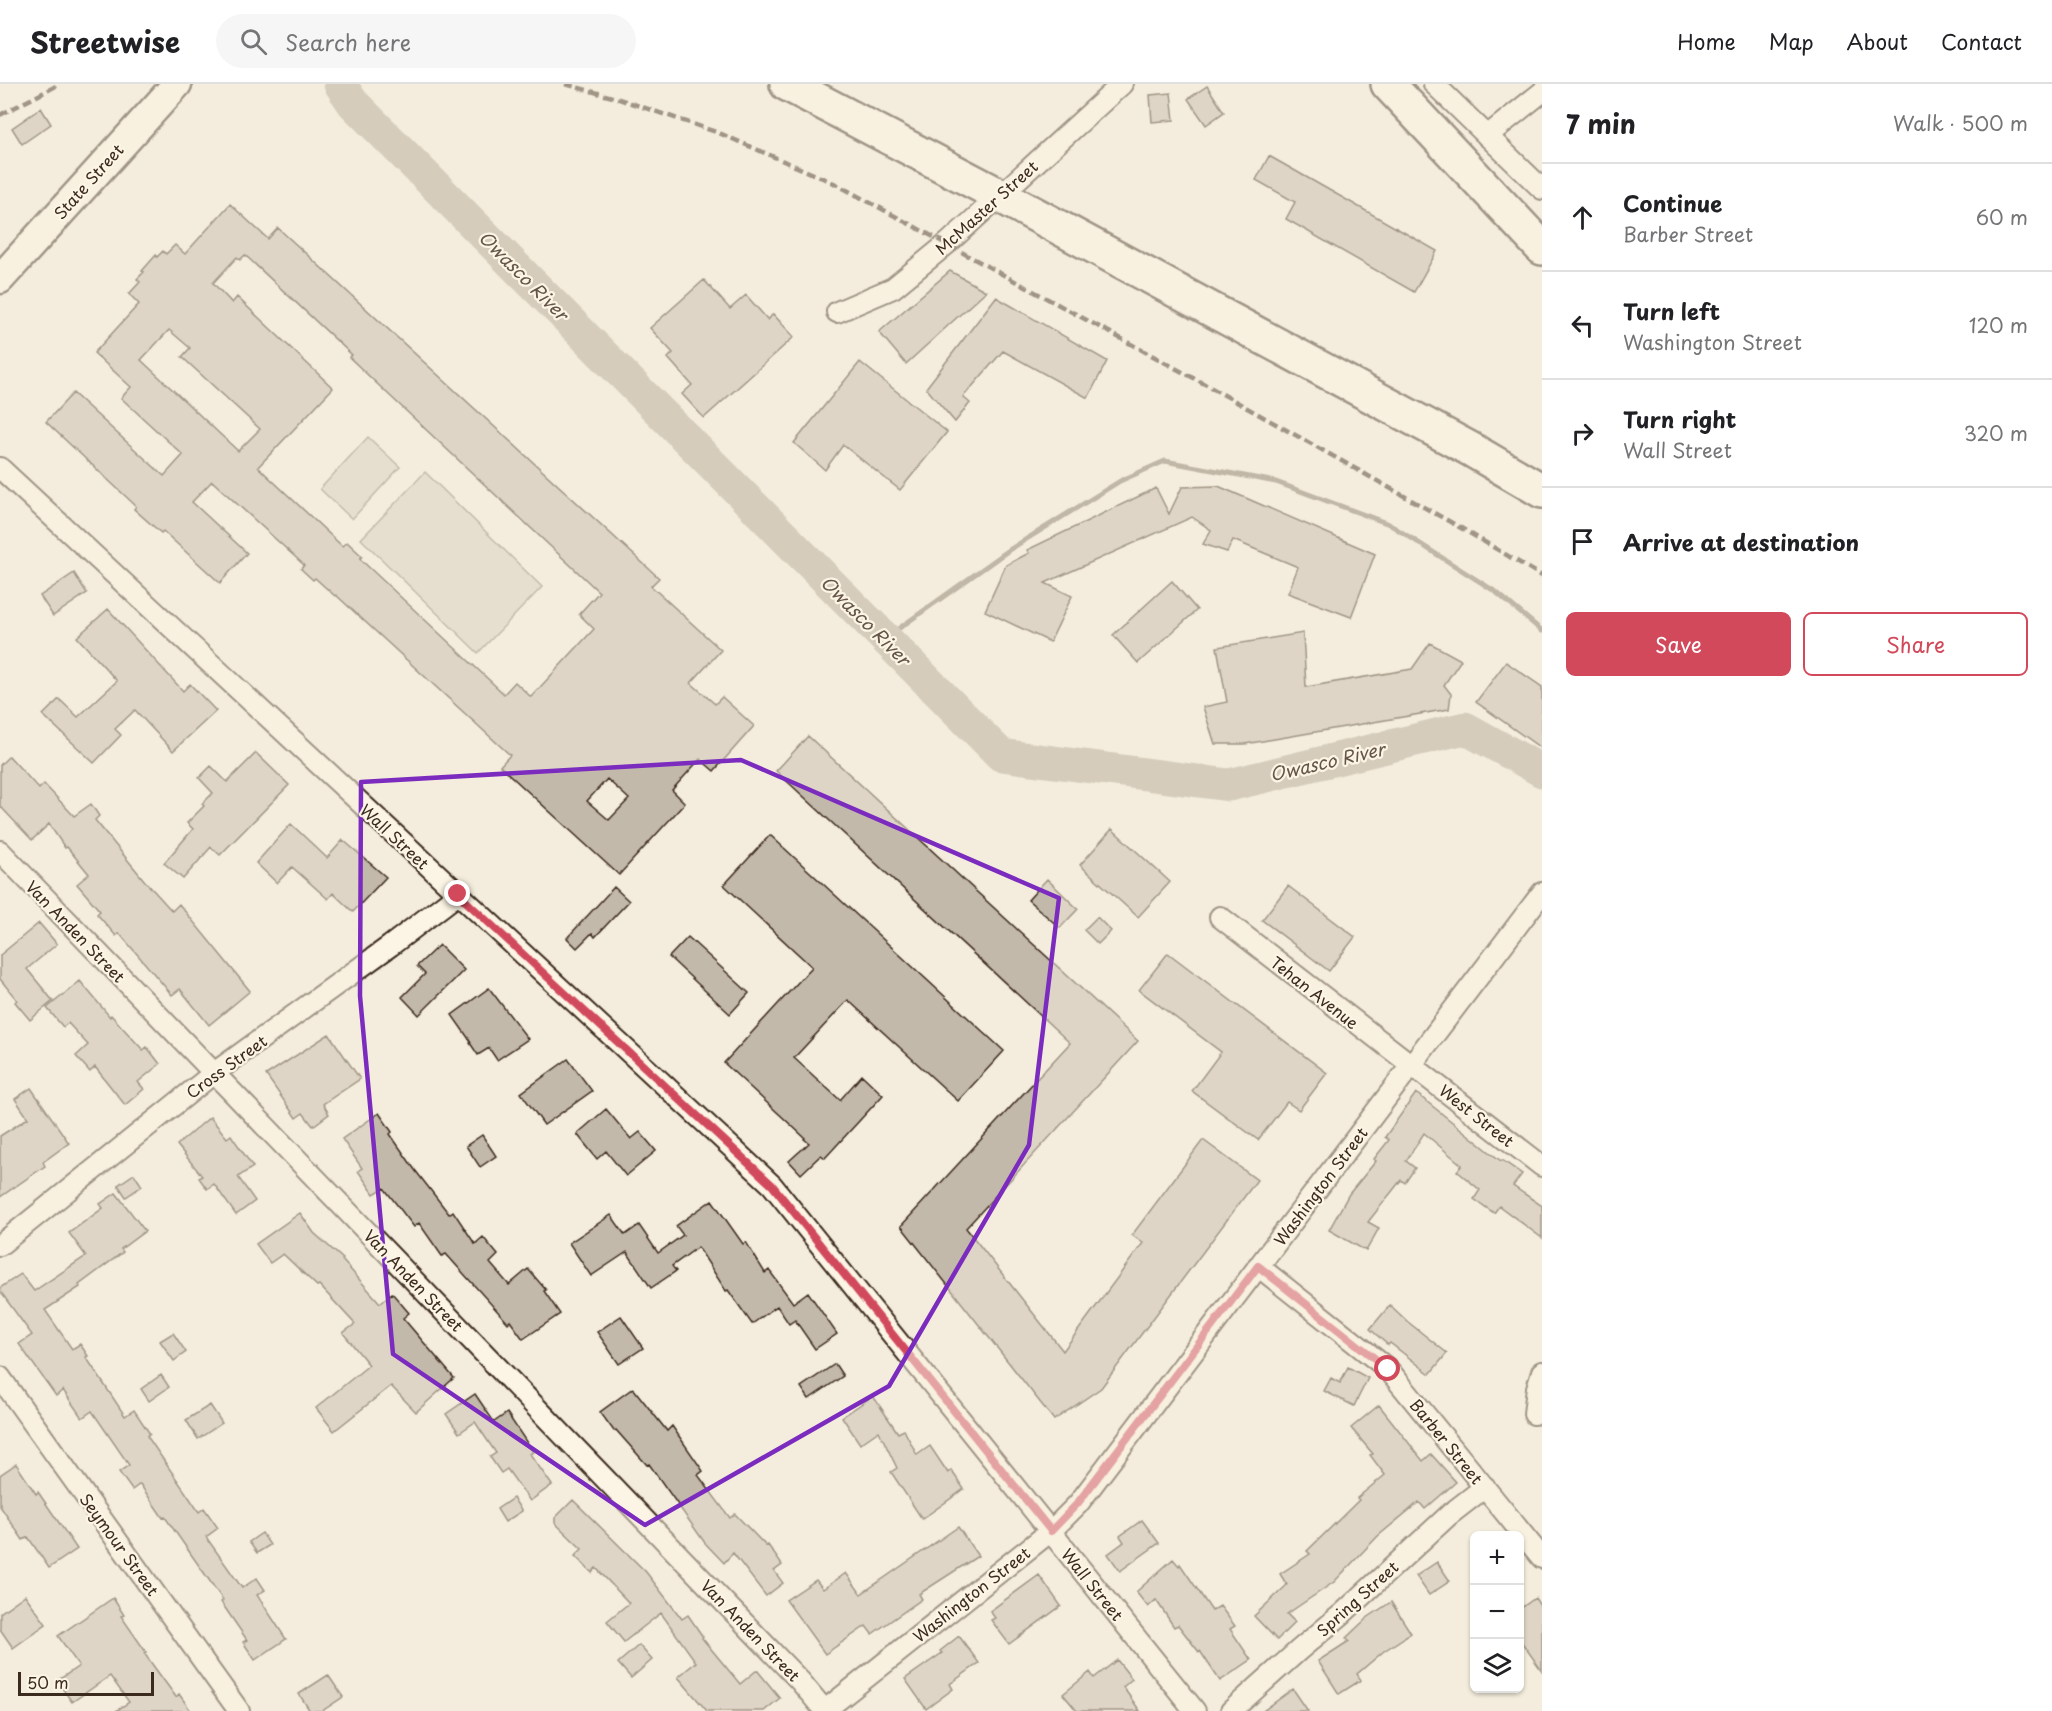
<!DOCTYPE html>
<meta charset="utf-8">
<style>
:root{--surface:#fff;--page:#f6f6f6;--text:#202124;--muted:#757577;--line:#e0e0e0;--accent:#d1495b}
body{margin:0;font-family:"Playpen Sans",sans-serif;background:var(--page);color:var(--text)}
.controls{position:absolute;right:18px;bottom:18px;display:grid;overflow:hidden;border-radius:9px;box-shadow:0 2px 4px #0004}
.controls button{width:54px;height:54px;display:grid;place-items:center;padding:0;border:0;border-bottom:2px solid var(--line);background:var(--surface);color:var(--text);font:30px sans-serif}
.scale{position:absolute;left:18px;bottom:15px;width:136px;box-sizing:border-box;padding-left:6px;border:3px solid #3b2a1e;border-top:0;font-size:16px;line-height:21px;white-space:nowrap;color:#3b2a1e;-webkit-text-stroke:4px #fcf5e5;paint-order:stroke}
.stop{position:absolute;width:18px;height:18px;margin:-14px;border:4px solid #d1495b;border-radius:50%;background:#fff}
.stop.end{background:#d1495b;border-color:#fff;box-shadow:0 2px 6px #0008}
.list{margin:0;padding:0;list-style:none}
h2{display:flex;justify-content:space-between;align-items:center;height:78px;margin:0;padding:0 24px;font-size:26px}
h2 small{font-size:20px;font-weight:400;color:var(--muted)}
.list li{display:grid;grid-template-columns:39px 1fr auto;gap:18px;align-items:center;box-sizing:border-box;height:108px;padding:0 24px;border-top:2px solid var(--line)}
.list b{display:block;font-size:22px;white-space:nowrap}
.list p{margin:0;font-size:20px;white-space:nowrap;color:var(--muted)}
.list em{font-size:20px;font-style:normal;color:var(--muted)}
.actions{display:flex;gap:12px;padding:18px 24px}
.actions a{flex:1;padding:14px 0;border:2px solid var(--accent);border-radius:9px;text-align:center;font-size:21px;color:var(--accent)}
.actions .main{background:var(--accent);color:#fff}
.icon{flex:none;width:33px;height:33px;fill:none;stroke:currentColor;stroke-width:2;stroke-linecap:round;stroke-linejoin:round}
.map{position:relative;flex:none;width:1542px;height:1627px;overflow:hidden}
header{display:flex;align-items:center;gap:36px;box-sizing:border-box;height:84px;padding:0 30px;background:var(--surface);border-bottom:2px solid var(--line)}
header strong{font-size:28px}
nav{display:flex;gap:33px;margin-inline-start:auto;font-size:21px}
.search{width:420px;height:54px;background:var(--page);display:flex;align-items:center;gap:15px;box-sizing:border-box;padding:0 21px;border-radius:33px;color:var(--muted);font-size:22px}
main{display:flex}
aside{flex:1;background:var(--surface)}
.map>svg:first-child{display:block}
.green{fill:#d6cdbd;stroke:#887c6e;stroke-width:1.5}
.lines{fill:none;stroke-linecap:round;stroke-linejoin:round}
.stream{stroke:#817466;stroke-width:5}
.river{stroke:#b0a596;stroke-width:33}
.building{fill:#c3b9aa;stroke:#3b2a1e;stroke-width:1.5;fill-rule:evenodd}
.street-casing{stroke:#3b2a1e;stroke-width:24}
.secondary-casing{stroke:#3b2a1e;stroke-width:33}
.highway-casing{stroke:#3b2a1e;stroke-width:38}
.street{stroke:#fcf5e5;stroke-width:20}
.secondary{stroke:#fcf5e5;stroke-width:28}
.highway{stroke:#fcf5e5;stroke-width:33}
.rail{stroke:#3b2a1e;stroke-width:4.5;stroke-dasharray:9 4.5;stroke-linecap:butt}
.route{stroke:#d1495b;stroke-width:8}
.marked{fill:none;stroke:#7b2cbf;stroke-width:4.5;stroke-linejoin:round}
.labels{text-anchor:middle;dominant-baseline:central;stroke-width:4.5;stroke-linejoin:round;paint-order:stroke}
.street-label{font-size:16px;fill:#3b2a1e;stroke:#fcf5e5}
.water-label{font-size:18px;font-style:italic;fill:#645548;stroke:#fcf5e5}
</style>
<header>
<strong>Streetwise</strong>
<div class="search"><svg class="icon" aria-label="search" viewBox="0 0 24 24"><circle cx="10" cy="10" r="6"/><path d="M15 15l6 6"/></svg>Search here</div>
<nav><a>Home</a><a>Map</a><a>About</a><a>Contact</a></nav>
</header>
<main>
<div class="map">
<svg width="1542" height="1627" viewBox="0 0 1542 1627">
<rect width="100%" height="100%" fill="#f4eddd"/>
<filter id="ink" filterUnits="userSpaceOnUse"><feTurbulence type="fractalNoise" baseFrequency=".0167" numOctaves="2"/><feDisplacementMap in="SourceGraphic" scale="12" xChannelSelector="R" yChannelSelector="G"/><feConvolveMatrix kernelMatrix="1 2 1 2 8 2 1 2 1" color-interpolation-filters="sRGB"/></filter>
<g filter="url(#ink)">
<!-- green -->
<path class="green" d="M368 353 400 383 352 435 320 405Z
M425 388 542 503 478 569 361 455Z"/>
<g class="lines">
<!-- stream -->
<path class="stream" d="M884 555 1009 466 1120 397 1165 377 1276 398 1389 440 1496 508 1542 547"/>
<!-- river -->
<path class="river" d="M340 0 353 19 1001 671 1229 701 1465 644 1542 687"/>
</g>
<!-- building -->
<path class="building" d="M1207 2 1224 28 1206 41 1188 15Z
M1171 9 1174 36 1152 38 1150 11Z
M41 24 51 40 22 60 12 44Z
M1269 72 1437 167 1414 208 1286 135 1295 118 1256 96Z
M230 120 268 155 278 144 659 494 651 502 721 566 691 599 715 620 722 613 754 642 714 687 700 675 672 706 685 719 619 791 500 682 510 671 336 511 335 512 315 494 313 496 301 485 304 481 212 397 192 418 247 469 220 499 163 447 161 449 134 425 136 422 46 338 73 309 164 392 183 371 121 314 131 303 94 269 139 220 129 210 140 198 137 195 144 188 142 187 156 171 157 173 163 167 166 170 175 161 185 170ZM245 171 352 271 349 273 372 295 599 508 579 530 594 545 531 613 515 598 504 610 360 475 362 472 347 458 342 462 258 383 333 304 237 213 232 219 213 199 237 173 240 176ZM169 246 190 264 182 273 260 345 238 367 141 276ZM607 695 629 715 609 736 587 717Z
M950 187 986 207 906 280 879 248Z
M704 196 730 225 746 211 768 236 773 230 794 253 704 334 682 310 692 301 668 274 673 269 650 244Z
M996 213 1107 277 1088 314 1003 267 963 313 970 319 955 338 926 304Z
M860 278 947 348 900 406 843 361 825 386 794 359Z
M1218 402 1375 470 1351 533 1288 509 1298 483 1233 456 1227 468 1203 460 1211 446 1192 433 1045 499 1072 512 1050 558 985 527 1006 481 1029 469 1027 466 1156 404 1169 430 1182 403Z
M74 489 87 509 53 532 40 512Z
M1172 497 1197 526 1138 579 1113 551Z
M108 525 183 607 190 600 216 627 173 667 135 626 115 645 121 651 94 679 43 631 59 615 78 633 117 597 77 553Z
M1303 549 1306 603 1412 585 1430 559 1461 576 1444 601 1451 610 1449 625 1245 660H1215L1203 623 1227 618 1217 563Z
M1506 578 1542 603V665L1476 618Z
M808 652 1138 957 966 1144 1063 1267 1143 1159 1132 1151 1203 1056 1257 1096 1101 1304 1054 1336 901 1142 1070 959 776 687Z
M256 669 289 701 220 771 211 763 183 795 164 779 193 745 187 739 204 722 202 720 213 709 199 694 211 682 227 698Z
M9 672 39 705 44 700 74 732 91 720 99 732 95 736 144 796 172 827 179 820 250 907 209 941 180 905 172 911 119 849 116 852 97 830 100 827 77 800 89 790 67 763 65 764 49 740 32 756 0 722V681Z
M291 740 327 774 343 756 386 793 353 828 333 809 328 815 292 783 277 799 256 779Z
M1112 745 1170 798 1138 833 1080 781Z
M770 751 1004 967 958 1017 848 916 794 974 840 1016 862 991 883 1011 825 1074 821 1071 801 1090 789 1077 809 1059 804 1055 805 1054 724 979 812 883 724 801Z
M1047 795 1078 825 1060 844 1028 816Z
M1288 802 1355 853 1329 887 1262 836Z
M614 803 629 817 595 853 592 849 577 864 567 854Z
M1097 833 1111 847 1098 860 1084 846Z
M39 839 57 860 27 885 53 917 30 936 15 918 17 916 0 895V871Z
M688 853 749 909 730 930 669 873Z
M439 861 464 886 419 931 402 913 425 890 417 882Z
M1168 869 1327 989 1299 1026 1287 1018 1258 1056 1192 1007 1221 968 1139 906Z
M80 897 110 933 111 931 143 966 147 963 160 980 138 998 144 1005 125 1021 95 983 90 988 76 972 88 961 68 939 63 943 47 924Z
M489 904 528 955 497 976 489 964 478 971 470 959 471 958 452 931Z
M329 950 360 995 323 1020 329 1030 313 1042 303 1029 296 1034 266 991Z
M568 975 592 1007 544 1041 521 1009Z
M31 1004 69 1059 43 1078 45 1082 0 1113V1052L28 1034 15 1015Z
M1416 1009 1501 1077 1502 1076 1522 1090 1513 1102 1542 1122V1154L1499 1122 1494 1129 1474 1115 1480 1106 1457 1087 1462 1081 1424 1049 1406 1077 1415 1084 1405 1099 1401 1096 1368 1138 1379 1144 1366 1167 1329 1146 1349 1110 1376 1077 1374 1075 1389 1056 1385 1053Z
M606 1025 631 1055 640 1048 656 1067 626 1092 606 1067 597 1075 577 1050Z
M379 1029 392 1048 390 1050 415 1086 449 1130 453 1127 475 1160 483 1153 498 1171 490 1179 509 1201 528 1185 546 1206 544 1207 560 1230 523 1255 510 1237 508 1239 446 1170 442 1172 419 1139 414 1143 384 1104 374 1110 358 1087 362 1084 342 1055Z
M210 1033 227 1054 231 1051 253 1083 238 1093 255 1117 236 1131 214 1100 207 1105 199 1094 202 1092 177 1061Z
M482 1051 496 1072 480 1083 466 1062Z
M134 1090 142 1102 126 1113 118 1101Z
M116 1109 145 1147 121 1165 123 1168 79 1201 80 1203 45 1226 72 1265 80 1260 88 1272 86 1273 125 1332 134 1326 150 1350 147 1352 199 1428 204 1424 218 1444 206 1453 242 1504 257 1494 265 1506 257 1511 286 1555 255 1576 243 1558 247 1556 221 1518 223 1516 165 1433 163 1434 140 1400 132 1406 119 1388 129 1381 92 1327 82 1334 63 1306 56 1312 19 1260 32 1251 0 1207V1204L21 1190 34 1207 86 1172 69 1149 103 1124 100 1120Z
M712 1116 743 1160 746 1158 765 1189 769 1186 793 1219 808 1208 837 1250 815 1265 795 1236 789 1240 777 1222 752 1240 728 1206 726 1207 698 1163 672 1182 676 1187 651 1204 627 1168 591 1192 569 1159 611 1131 625 1151 639 1141 658 1169 683 1151 676 1142Z
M300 1129 314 1149 343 1175 342 1176 380 1219 392 1209 409 1229 403 1234 454 1294 416 1328 391 1302 334 1347 316 1324 369 1281 343 1249 355 1240 319 1201 317 1202 283 1170 270 1179 256 1160Z
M1390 1221 1408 1238 1447 1269 1430 1290 1390 1259 1388 1261 1370 1245Z
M621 1232 643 1264 619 1280 597 1248Z
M173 1249 186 1268 174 1277 160 1257Z
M835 1280 843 1292 809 1315 801 1303Z
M1348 1283 1368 1294 1354 1322 1324 1307 1331 1294 1340 1299Z
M161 1291 169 1303 149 1317 141 1305Z
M633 1304 667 1347 672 1342 703 1387 698 1391 730 1434 735 1430 766 1462 768 1461 782 1481 774 1487 783 1499 766 1512 733 1469 724 1479 705 1459 649 1380 647 1381 616 1346 614 1347 600 1328Z
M475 1310 494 1338 507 1329 533 1368 530 1370 552 1401 530 1417 507 1385 501 1389 490 1373 496 1369 475 1338 459 1349 446 1330Z
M873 1312 898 1349 904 1346 917 1371 930 1362 948 1389 951 1386 964 1405 922 1435 891 1388 897 1384 879 1347 860 1360 842 1333Z
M210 1321 222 1339 198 1355 186 1336Z
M1379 1321 1423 1377 1431 1370 1456 1398 1425 1425 1419 1418 1378 1452 1334 1498 1287 1530 1295 1538 1277 1556 1254 1532 1287 1501 1280 1490 1310 1470 1307 1467 1359 1416 1357 1414 1385 1391 1370 1371 1373 1370 1351 1344Z
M16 1380 36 1410 38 1408 77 1465 49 1484 28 1453 23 1456 0 1422V1391Z
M513 1414 522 1427 505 1438 497 1425Z
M573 1416 646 1488 682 1535 688 1531 703 1553 702 1554 740 1600 757 1586 780 1614 764 1627H707L678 1593 696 1578 661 1529 624 1558 607 1537 629 1519 596 1484 592 1489 575 1472 582 1465 555 1439V1434Z
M1142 1436 1159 1459 1120 1487 1108 1470 1124 1458 1120 1452Z
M958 1443 978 1472 919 1510 922 1515 872 1550 866 1542 825 1570 786 1516 816 1496 823 1505 846 1489 861 1510Z
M262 1449 270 1461 257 1469 249 1458Z
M1173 1475 1179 1482 1180 1480 1212 1527 1220 1522 1235 1542 1230 1545 1251 1576 1220 1597 1200 1567 1199 1568 1178 1541 1174 1543 1156 1516 1148 1523 1136 1508Z
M1437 1478 1450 1497 1429 1511 1416 1492Z
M1039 1491 1061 1522 1009 1560 991 1536 995 1534 990 1527Z
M25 1511 46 1540 13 1564 0 1545V1529Z
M113 1514 124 1531 121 1532 146 1568 144 1569 176 1613 179 1610 191 1627H116L129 1618 110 1592 72 1618 57 1597 79 1582 58 1552Z
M1535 1514 1542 1525V1587L1520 1556V1525Z
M1391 1518 1411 1549 1384 1567 1357 1590 1361 1596 1339 1610 1318 1577 1349 1557 1346 1554 1367 1534Z
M959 1552 979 1579 950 1600 953 1605 926 1625 905 1595 942 1569 940 1567Z
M639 1561 652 1576 631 1594 618 1579Z
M1117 1576 1132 1595 1123 1603 1140 1627H1077L1063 1610 1090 1588 1094 1594Z
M328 1591 343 1613 322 1627H310L299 1610Z
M1293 1605 1308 1627H1263Z"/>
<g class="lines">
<!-- street casing -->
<g class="street-casing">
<path id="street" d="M1434 0 1542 105
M1487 52 1542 8
M837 228 893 204 948 159 1122 0
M0 384 772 1101 1195 1627
M0 767 800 1597 825 1627
M1220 833 1542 1082
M0 1161 214 989 390 862 458 810
M1258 1182 1388 1285 1542 1474
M0 1293 239 1627
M1534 1330 1537 1304 1542 1288
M824 1627 1051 1447 1078 1420 1542 809
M1231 1627 1299 1566 1342 1530 1449 1431 1485 1403"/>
</g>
<!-- secondary casing -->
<g class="secondary-casing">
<path id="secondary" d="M0 195 177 0"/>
</g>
<!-- highway casing -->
<g class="highway-casing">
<path id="highway" d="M787 0 999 111 1472 366 1542 407
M1388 0 1542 164"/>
</g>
<!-- street -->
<use href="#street" class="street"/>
<!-- secondary -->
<use href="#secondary" class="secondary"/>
<!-- highway -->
<use href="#highway" class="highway"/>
<!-- rail -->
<path class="rail" d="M565 0 616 14 719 49 834 99 1201 298 1461 444 1542 492
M0 31 60 0"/>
</g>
</g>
<g class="lines" filter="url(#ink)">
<!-- route -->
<path class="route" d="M458 810 772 1101 1051 1447 1077 1420 1258 1182 1388 1285"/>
</g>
<!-- marked area -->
<path d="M0 0H1542V1627H0ZM741 676 1059 814 1029 1061 889 1302 645 1441 393 1270 360 912 361 698Z" fill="#f4eddd" fill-opacity=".55" fill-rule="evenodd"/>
<path class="marked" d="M741 676 1059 814 1029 1061 889 1302 645 1441 393 1270 360 912 361 698Z"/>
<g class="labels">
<!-- street labels -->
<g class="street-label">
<text transform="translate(88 97) rotate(-48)">State Street</text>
<text transform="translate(986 123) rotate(-42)">McMaster Street</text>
<text transform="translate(395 752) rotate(43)">Wall Street</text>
<text transform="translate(76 847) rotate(46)">Van Anden Street</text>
<text transform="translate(1315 908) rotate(38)">Tehan Avenue</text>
<text transform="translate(226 982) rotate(-36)">Cross Street</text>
<text transform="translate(1477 1031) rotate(38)">West Street</text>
<text transform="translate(1320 1102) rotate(-53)">Washington Street</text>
<text transform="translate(414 1196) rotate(46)">Van Anden Street</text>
<text transform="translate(1447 1357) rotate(51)">Barber Street</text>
<text transform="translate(120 1460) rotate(54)">Seymour Street</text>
<text transform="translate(1093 1500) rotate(51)">Wall Street</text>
<text transform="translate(971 1510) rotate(-38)">Washington Street</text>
<text transform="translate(1357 1514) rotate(-42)">Spring Street</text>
<text transform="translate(751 1546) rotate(46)">Van Anden Street</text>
</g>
<!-- water labels -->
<g class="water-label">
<text transform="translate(524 191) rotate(45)">Owasco River</text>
<text transform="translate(866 536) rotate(45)">Owasco River</text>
<text transform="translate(1327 677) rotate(-13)">Owasco River</text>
</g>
</g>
</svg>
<div class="controls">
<button>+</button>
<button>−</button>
<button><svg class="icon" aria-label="layers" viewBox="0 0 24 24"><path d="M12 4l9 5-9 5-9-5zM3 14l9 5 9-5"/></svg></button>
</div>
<div class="scale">50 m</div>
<div class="stop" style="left:1388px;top:1285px"></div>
<div class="stop end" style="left:458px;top:810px"></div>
</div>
<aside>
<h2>7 min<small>Walk · 500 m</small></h2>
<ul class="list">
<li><svg class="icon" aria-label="ahead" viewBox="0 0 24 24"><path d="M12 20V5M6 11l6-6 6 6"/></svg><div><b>Continue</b><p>Barber Street</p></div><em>60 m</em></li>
<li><svg class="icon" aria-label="left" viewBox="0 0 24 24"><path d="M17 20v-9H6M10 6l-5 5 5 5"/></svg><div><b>Turn left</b><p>Washington Street</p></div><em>120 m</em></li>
<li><svg class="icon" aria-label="right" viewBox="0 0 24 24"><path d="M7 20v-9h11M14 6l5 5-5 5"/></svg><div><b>Turn right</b><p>Wall Street</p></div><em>320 m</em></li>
<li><svg class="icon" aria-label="arrive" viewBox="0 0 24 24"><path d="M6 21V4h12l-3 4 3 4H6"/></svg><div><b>Arrive at destination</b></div></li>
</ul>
<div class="actions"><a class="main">Save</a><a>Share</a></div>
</aside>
</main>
